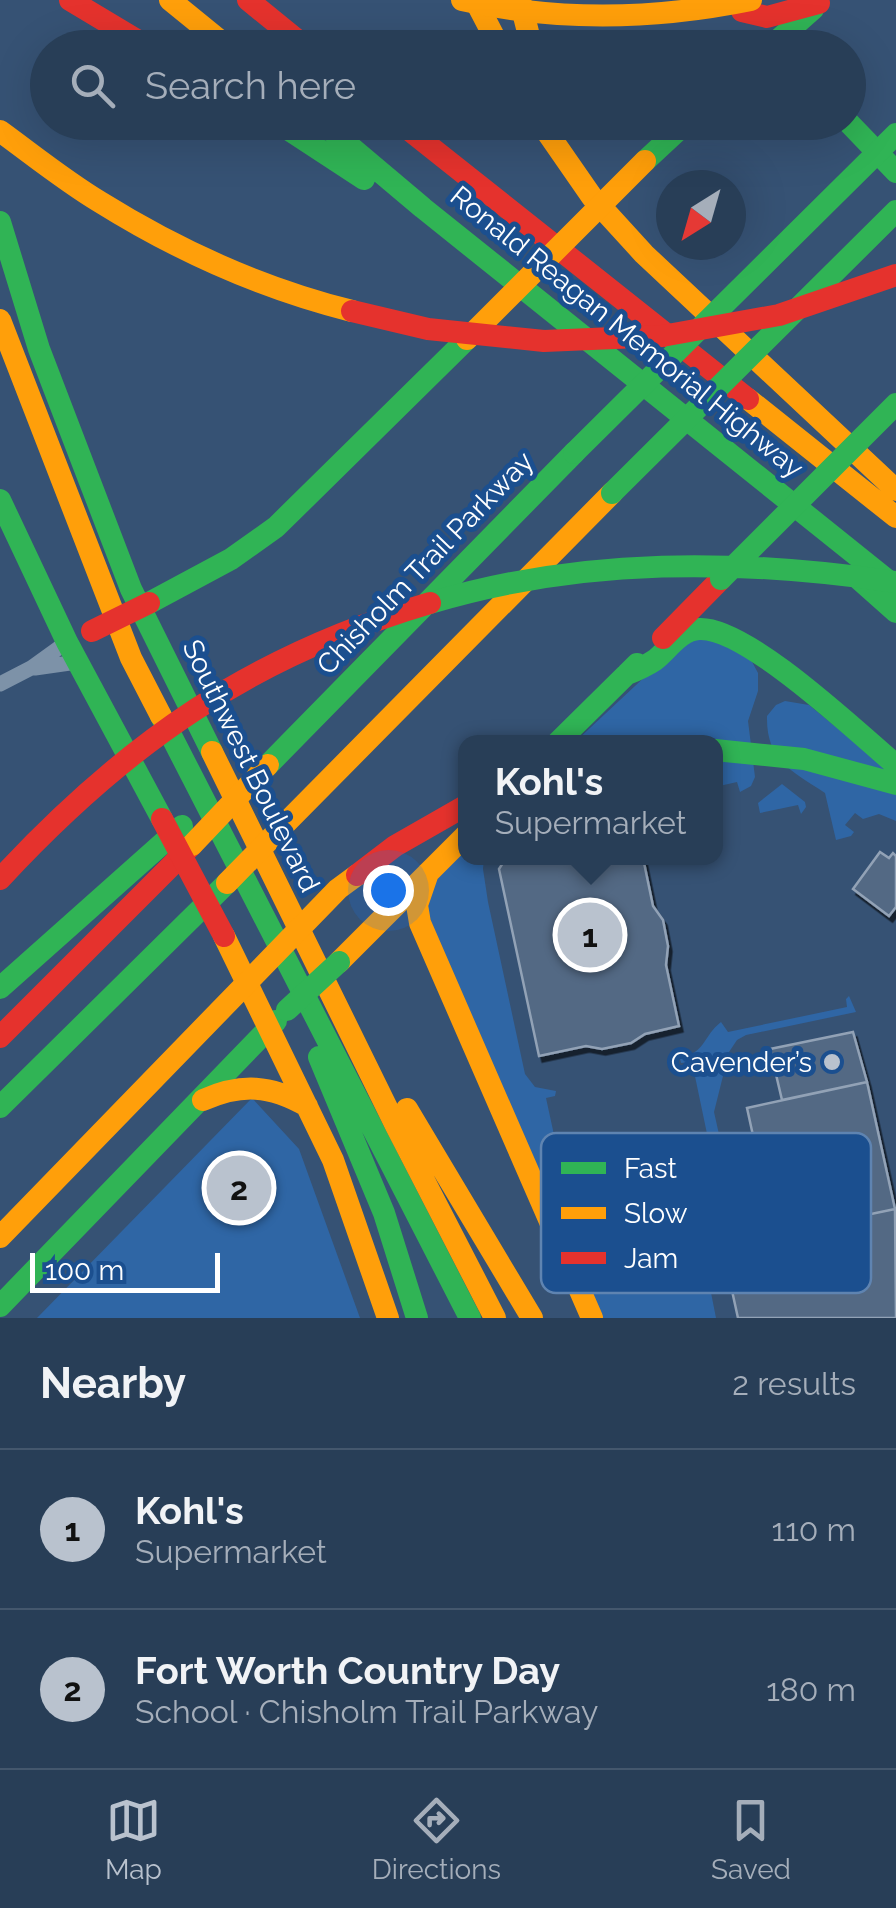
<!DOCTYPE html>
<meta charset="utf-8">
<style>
:root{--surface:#283e57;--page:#344961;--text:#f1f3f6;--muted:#a5aeba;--line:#44576d;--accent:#b9c2ce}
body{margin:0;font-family:Raleway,sans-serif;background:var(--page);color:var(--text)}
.compass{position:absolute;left:656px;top:170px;width:90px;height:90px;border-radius:50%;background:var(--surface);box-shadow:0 10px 40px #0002;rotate:217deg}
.scale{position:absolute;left:30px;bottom:25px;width:190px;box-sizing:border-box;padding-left:10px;border:5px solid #fff;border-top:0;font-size:28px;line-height:35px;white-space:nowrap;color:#fff;-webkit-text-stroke:8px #1b4f8f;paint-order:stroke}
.you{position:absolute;left:388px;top:890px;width:35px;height:35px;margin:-25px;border:8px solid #fff;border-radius:50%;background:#1a73e8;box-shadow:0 0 0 15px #1a73e833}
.badge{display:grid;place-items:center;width:65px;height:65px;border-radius:50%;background:var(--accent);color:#111;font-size:32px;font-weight:700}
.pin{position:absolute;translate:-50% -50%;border:5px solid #fff;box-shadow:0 2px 10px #0006}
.popup{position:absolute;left:458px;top:735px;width:265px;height:130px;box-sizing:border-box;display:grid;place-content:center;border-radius:20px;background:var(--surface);filter:drop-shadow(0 2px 8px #0005);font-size:32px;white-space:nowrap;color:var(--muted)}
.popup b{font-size:38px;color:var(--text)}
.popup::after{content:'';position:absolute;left:50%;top:100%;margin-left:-20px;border:20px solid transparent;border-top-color:var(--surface)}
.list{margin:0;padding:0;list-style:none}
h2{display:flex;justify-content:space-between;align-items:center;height:130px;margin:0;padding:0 40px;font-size:42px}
h2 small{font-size:32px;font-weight:400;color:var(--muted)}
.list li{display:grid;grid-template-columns:65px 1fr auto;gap:30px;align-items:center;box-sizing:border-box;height:160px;padding:0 40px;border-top:2px solid var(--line)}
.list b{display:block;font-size:38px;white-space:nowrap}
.list p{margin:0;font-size:32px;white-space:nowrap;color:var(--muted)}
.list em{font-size:32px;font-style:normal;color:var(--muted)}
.icon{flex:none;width:55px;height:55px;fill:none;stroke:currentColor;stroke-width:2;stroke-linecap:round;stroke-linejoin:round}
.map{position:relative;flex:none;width:896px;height:1318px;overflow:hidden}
.search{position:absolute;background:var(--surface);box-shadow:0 10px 40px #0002;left:30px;right:30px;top:30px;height:110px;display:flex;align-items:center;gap:25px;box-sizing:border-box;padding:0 35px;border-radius:55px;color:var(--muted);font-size:38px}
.sheet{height:450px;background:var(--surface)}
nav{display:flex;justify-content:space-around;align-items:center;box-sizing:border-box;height:140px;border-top:2px solid var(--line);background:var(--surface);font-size:28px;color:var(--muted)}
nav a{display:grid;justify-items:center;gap:5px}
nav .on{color:var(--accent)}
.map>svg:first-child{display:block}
.green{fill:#2f66a5}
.building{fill:#526984;stroke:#92a2b6;stroke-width:2.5;filter:url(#shadow)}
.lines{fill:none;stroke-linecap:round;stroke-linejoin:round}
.street{stroke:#7d92a8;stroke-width:15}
.fast{stroke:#30b455;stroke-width:22}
.slow{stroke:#ff9f0a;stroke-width:22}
.jam{stroke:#e5322d;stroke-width:22}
.fast-bridge{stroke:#30b455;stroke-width:22}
.slow-bridge{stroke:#ff9f0a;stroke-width:22}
.jam-bridge{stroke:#e5322d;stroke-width:22}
.poi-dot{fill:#b9c2ce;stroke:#1b4f8f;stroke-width:4}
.labels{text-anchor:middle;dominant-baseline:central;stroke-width:10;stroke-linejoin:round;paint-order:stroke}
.street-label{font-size:28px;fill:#fff;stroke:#1b4f8f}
.poi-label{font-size:28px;fill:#fff;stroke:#1b4f8f;text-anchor:end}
.key{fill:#1b4f8f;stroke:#5f84b1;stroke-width:2.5}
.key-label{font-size:28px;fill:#fff}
</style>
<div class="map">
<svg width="896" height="1318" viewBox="0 0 896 1318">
<defs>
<filter id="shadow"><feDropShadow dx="3.5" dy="5.5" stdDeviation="0" flood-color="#0009"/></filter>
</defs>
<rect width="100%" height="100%" fill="#365274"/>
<!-- green -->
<path class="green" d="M705 635 750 658 758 673V691L748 721 755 777 751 786 740 792 737 782 715 787V742H575L680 644Z
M785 701 809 705 896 776V821L879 814 863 819 855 813 845 825 854 832 851 836 836 840 825 793C792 771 766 761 767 716L776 705Z
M782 784 805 802 806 807 801 814 798 805 760 813 758 803Z
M465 850V858H484L483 869 488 902 525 1074 535 1087 556 1091 555 1096 546 1098 569 1204 581 1206 574 1213 553 1206 424 918 433 882Z
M849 996 856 1012 746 1035 737 1040 729 1052 714 1112 723 1152V1179L700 1237 716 1318H602L572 1246 580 1229 587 1226 592 1237 697 1205 694 1195 703 1187 706 1175 715 1172 692 1062 681 1063 680 1059C707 1051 703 1036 721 1022L728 1032 847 1007 846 999Z
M252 1098 299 1149 360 1318H37Z"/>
<!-- building -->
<path class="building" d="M880 852 889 858 893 853 896 856V907L889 916 853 889Z
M506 858H643L653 906 663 920 668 946 666 965 679 1026 645 1034 631 1043 602 1049 586 1046 539 1056 499 869Z
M853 1032 867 1082 782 1100 770 1049Z
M867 1082 895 1209 790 1231 785 1210 770 1214 765 1190 754 1178 761 1172 747 1108Z
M895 1209 896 1318H738L722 1245Z"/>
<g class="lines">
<!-- street -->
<path class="street" d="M35 668 77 662
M0 684 31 668 67 642"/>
<!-- fast -->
<path class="fast" d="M769 48 813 9
M277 122 364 179
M321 122 423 208 896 587
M848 122 896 172
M645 161 687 122
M0 222 39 349 131 589 212 752
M0 500 67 642 162 819
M860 580 896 612
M149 603 231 559 276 527 467 339
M627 674C637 670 646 666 655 660 668 650 680 630 699 629 746 626 858 733 896 765
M161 716 470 1318
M558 742 637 664
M715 750 804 759 896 784
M268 765 574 453
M0 988 182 826
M319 1057 384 1213 417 1318
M0 1107 227 883
M0 1306 276 1021"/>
<!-- slow -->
<path class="slow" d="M170 0 229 48
M475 0 500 48
M520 0 532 48
M540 122 592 197 644 254 896 490
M0 320 131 658 161 716
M748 399 896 517
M212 752 396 1126 495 1318
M276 833 612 493
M428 873 417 905 420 923 592 1318
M224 936 333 1160 388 1318
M339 962 465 836
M203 1100C242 1083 270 1085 307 1106
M407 1109 532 1318"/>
<!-- jam -->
<path class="jam" d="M70 0 150 48
M248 0 307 48
M742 11 767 17 819 3
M399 122 748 399
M663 638 721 579
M0 1037 192 845"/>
<!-- fast-bridge -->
<path class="fast-bridge" d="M574 453 896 134
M612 493 896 211
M721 579 896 404
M430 603C583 557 740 559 896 582
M287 1010 339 962"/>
<!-- slow-bridge -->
<path class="slow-bridge" d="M462 0C559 22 653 20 751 0
M0 131C33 155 65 181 100 202 177 250 264 289 352 311
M467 339 645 161
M192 845 268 765
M227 883 276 833
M0 1237 338 889 357 875"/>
<!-- jam-bridge -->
<path class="jam-bridge" d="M352 311 428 329 544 341 662 336 779 315 896 275
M92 631 149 603
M162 819 224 936
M357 875 395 846 465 806
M0 879C127 742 251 656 430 603"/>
</g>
<!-- markers -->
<circle class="poi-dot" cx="832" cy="1062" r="10"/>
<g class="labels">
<!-- street labels -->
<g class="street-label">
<text transform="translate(627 332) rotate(39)">Ronald Reagan Memorial Highway</text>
<text transform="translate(425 563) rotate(-46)">Chisholm Trail Parkway</text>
<text transform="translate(251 766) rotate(64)">Southwest Boulevard</text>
</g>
<!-- poi labels -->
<g class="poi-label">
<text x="812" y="1062">Cavender’s</text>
</g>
</g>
<!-- legend -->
<rect x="541" y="1133" width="330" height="160" rx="15" class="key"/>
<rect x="561" y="1162" width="45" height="12" fill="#30b455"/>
<rect x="561" y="1207" width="45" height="12" fill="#ff9f0a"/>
<rect x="561" y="1252" width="45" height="12" fill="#e5322d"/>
<g class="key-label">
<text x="624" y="1178">Fast</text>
<text x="624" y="1223">Slow</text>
<text x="624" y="1268">Jam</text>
</g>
</svg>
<svg class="compass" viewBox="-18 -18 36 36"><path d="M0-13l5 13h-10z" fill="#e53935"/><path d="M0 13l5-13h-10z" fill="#a5aeba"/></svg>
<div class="scale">100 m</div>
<div class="you"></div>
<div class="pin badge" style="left:590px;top:935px">1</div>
<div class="popup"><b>Kohl's</b>Supermarket</div>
<div class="pin badge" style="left:239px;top:1188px">2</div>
<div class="search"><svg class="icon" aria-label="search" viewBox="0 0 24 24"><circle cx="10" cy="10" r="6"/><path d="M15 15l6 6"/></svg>Search here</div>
</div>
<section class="sheet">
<h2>Nearby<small>2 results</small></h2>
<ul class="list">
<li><span class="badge">1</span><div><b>Kohl's</b><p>Supermarket</p></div><em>110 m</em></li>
<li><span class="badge">2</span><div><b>Fort Worth Country Day</b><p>School · Chisholm Trail Parkway</p></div><em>180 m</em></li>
</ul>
</section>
<nav>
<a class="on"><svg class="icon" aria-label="map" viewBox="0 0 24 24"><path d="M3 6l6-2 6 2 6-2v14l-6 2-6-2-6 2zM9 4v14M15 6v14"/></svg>Map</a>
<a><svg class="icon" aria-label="directions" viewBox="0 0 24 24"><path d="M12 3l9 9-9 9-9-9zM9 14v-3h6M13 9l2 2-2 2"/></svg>Directions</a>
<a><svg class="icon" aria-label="saved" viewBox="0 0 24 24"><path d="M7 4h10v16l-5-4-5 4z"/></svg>Saved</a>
</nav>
